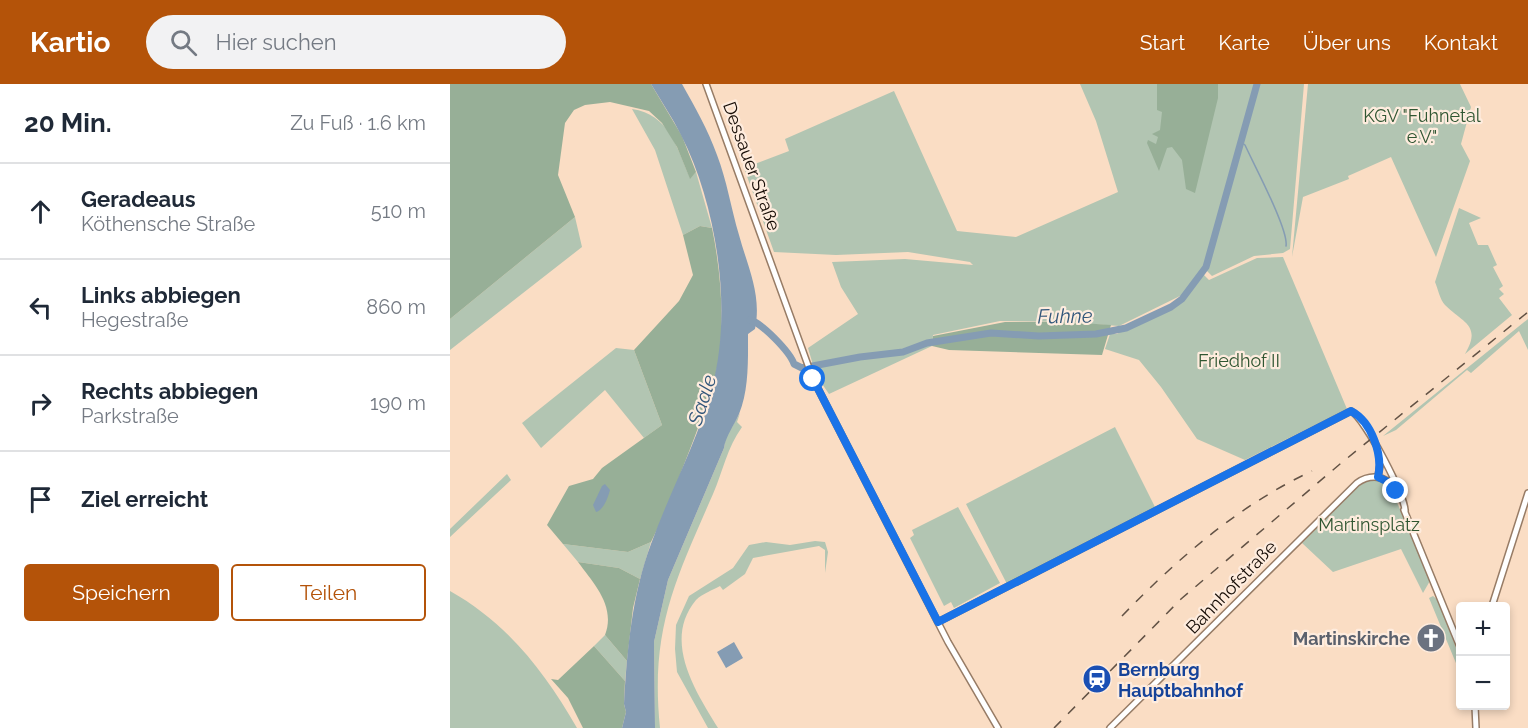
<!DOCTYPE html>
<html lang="de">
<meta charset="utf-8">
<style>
:root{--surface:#fff;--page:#f2f2f3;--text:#1f2937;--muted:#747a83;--line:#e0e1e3;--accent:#b45309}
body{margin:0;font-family:Raleway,sans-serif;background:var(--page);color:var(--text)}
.controls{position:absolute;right:18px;bottom:18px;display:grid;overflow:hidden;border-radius:6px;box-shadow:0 3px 9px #0003}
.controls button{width:54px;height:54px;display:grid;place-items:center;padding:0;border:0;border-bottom:2px solid var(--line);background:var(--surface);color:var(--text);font:30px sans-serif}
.stop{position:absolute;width:18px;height:18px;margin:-14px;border:4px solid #1a73e8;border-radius:50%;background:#fff}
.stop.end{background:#1a73e8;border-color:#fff;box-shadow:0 2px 6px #0008}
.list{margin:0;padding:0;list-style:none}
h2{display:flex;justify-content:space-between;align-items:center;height:78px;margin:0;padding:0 24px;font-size:26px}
h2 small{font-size:20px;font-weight:400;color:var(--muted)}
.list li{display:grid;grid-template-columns:39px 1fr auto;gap:18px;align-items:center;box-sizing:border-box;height:96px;padding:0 24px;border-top:2px solid var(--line)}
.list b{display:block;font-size:22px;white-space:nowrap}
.list p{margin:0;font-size:20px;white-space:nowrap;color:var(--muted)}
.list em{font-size:20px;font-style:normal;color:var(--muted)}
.actions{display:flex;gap:12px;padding:18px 24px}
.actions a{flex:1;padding:14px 0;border:2px solid var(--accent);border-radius:6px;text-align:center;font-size:21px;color:var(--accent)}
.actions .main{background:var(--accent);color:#fff}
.icon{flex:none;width:33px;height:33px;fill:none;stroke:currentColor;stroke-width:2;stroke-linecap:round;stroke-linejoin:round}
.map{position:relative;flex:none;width:1078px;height:644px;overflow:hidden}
header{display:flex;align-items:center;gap:36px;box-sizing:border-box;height:84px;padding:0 30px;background:var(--accent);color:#fff}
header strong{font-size:28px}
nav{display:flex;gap:33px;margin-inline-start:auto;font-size:21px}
.search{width:420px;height:54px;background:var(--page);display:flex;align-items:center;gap:15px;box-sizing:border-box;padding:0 21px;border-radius:33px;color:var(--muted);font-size:22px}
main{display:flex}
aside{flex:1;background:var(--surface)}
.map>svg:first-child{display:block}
.green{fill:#b2c5b2}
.forest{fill:#97af97}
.water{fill:#859cb3}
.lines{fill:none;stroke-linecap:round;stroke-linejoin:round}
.stream{stroke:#859cb3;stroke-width:1.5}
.river{stroke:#859cb3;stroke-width:7}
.secondary-casing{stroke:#977c66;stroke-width:8}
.secondary{stroke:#fff;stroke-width:5}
.rail{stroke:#625245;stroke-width:1.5;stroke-dasharray:10 10;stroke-linecap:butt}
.route{stroke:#1a73e8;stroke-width:8}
.labels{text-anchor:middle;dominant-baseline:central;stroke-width:4.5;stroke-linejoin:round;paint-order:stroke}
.park-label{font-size:18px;fill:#305632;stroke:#feecde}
.street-label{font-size:18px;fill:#160c05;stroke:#feecde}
.worship-label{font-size:18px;font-weight:bold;fill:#5b616d;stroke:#feecde;text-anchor:end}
.transit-label{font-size:18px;font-weight:bold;fill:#164399;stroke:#feecde;text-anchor:start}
.water-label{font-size:20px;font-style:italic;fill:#31567a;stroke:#feecde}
</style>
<header>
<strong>Kartio</strong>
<div class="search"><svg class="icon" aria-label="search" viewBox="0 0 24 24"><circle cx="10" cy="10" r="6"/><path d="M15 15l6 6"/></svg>Hier suchen</div>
<nav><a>Start</a><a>Karte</a><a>Über uns</a><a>Kontakt</a></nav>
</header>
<main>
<aside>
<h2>20 Min.<small>Zu Fuß · 1.6 km</small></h2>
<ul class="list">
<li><svg class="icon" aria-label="ahead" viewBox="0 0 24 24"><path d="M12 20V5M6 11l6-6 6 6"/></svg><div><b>Geradeaus</b><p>Köthensche Straße</p></div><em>510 m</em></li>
<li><svg class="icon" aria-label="left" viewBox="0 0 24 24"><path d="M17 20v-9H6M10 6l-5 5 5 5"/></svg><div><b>Links abbiegen</b><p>Hegestraße</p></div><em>860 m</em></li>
<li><svg class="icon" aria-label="right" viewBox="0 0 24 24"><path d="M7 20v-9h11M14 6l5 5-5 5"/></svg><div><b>Rechts abbiegen</b><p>Parkstraße</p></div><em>190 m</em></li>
<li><svg class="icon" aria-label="arrive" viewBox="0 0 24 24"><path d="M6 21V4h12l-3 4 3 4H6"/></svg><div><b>Ziel erreicht</b></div></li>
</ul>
<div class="actions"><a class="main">Speichern</a><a>Teilen</a></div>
</aside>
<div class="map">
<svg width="1078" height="644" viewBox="0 0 1078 644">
<rect width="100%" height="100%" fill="#faddc4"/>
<!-- green -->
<path class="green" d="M630 0H808L807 5 809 0H854L840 165 833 169 804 172 762 192 756 186 753 190 759 196 807 174 833 173 897 325 795 376 747 355 711 303 689 276 655 265 660 250H667L733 213 737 206 732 211 669 242 617 238 550 237 483 251 482 262 379 310 366 291 358 264 408 230 391 203 382 178 455 175 523 181 520 178 458 168 386 171 324 168 294 84 339 67 335 55 444 7 507 147 566 153 668 108 646 37Z
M858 0H1010L1021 23 1011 60 1020 77 986 173 941 73 898 92 899 95 853 113 842 173Z
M182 25C219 30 227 64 240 94L246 88 262 144 250 142 233 151 205 66Z
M1009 124 1031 134 1019 139 1028 161H1038L1047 181 1043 183 1053 202 1049 205 1054 210 1049 214 1062 231 1015 270C1032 241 1013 239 995 221 990 216 988 205 985 198Z
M125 133 132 163 0 266V235Z
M1078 235V266L1069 247 1021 289 1017 286 946 346 933 352Z
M166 264 184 266 212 341 194 354 155 306 91 364 72 339Z
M290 329 287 338 292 343C277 364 273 387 263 410 225 497 200 546 210 644H205L204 558 218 496 274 364 276 353Z
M665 343 705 423 557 500 516 420Z
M57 390 61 396 0 453V445Z
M918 396 932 397 941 405 981 495 973 509 951 465 883 488 852 459 906 404Z
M508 423 550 499 504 524 501 518 494 522 460 454 464 451 462 446Z
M365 457 375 458 378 468 375 489V466L369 462 303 474 295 490 273 506 270 502C263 506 252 510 246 516 212 557 246 608 268 644H258L227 588 225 565 226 541 239 512 283 484 299 461 316 458 340 461Z
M201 458 190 495 169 484 128 478 113 460 178 468Z
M0 507C57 539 94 587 127 644H0Z
M983 512 989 517 1010 575 1008 584 979 514Z
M155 551 177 577 175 597 144 562Z"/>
<!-- forest -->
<path class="forest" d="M0 0H201L232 52 246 88 240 95 227 63 212 39 199 27 160 18 135 21 124 26 115 39 108 91 125 133 0 235Z
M707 0H768V14L745 109 736 105 732 76 722 63 717 64 709 87 697 59 698 56 706 60 708 53 702 50 710 46 712 28 707 26Z
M250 142 262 144C270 183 274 227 270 268 266 297 255 324 245 352 231 388 218 424 201 458L178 468 113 460 97 441 119 402 143 395 152 384 212 341 184 266 229 217 243 191 233 151Z
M555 238H617L661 241 652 271 499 266 482 262 483 252Z
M128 478 169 484 190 495 183 524 177 577 155 551C166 522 144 500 128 478Z
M144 562 175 597 174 620 176 628 172 644H133L118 614 101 595 108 596Z"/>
<!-- water -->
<path class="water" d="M201 0H232C245 23 258 46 267 71 277 97 281 124 289 151 298 184 312 211 305 245L298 250C298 276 299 306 289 330 284 342 276 351 274 364L218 496 204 558 205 644H172L176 628 174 620C177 566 182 511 201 460 220 407 248 357 262 303 283 227 267 121 231 51 222 33 211 17 201 0Z
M155 400 160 406C158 413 154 426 146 428L143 421 152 402Z
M284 558 293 574 276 584 267 568Z"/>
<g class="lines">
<!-- stream -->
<path class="stream" d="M791 58 795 61C803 79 839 146 836 162"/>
<!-- river -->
<path class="river" d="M300 236C312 239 340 268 344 280L352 284 410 273 453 268 477 259 541 249 589 252 646 250 676 244 721 223 732 215 756 183 807 0"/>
<!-- secondary casing -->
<g class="secondary-casing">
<path id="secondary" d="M256 0 363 295 498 558 548 644
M928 393 931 375
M954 426 1010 563
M1042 522 1078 409
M488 538 901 327C915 334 957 415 955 428
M1025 622 1026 644
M660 644 907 399C920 390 935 391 944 404"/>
</g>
<!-- secondary -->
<use href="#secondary" class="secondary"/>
<!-- rail -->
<path class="rail" d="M672 532C727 475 789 421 862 387
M604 644 731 515 890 380 1078 228"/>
</g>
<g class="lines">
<!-- route -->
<path class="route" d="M363 295 488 538 901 327C922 338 933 371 928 393L940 399 946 407"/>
</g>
<!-- icons -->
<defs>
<g id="church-disc" transform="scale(1.5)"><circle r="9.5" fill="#6b7280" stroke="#feecde"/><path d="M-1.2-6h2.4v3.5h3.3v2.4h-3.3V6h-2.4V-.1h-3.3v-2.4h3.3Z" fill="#fff"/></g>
<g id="station-disc" transform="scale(1.5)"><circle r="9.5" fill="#1a4fb4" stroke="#feecde"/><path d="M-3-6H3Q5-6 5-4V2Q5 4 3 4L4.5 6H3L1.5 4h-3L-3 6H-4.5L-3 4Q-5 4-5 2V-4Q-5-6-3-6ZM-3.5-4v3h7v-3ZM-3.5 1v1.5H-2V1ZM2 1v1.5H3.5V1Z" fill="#fff"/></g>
</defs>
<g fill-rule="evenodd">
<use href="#church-disc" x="981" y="554"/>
<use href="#station-disc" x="647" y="595"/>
</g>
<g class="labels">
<!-- park labels -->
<g class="park-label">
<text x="972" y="31">KGV "Fuhnetal<tspan x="972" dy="21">e.V."</tspan></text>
<text x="789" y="276">Friedhof II</text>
<text x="919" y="440">Martinsplatz</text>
</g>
<!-- street labels -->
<g class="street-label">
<text transform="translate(302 82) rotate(70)">Dessauer Straße</text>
<text transform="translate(781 503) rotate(-46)">Bahnhofstraße</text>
</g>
<!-- worship labels -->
<g class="worship-label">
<text x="960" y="554">Martinskirche</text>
</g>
<!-- transit labels -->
<g class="transit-label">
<text x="668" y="585">Bernburg<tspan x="668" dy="21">Hauptbahnhof</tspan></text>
</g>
<!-- water labels -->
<g class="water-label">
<text transform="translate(615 232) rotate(-1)">Fuhne</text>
<text transform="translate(252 316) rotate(-72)">Saale</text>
</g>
</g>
</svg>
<div class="controls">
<button>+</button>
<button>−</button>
</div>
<div class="stop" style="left:363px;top:295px"></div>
<div class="stop end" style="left:946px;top:407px"></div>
</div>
</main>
